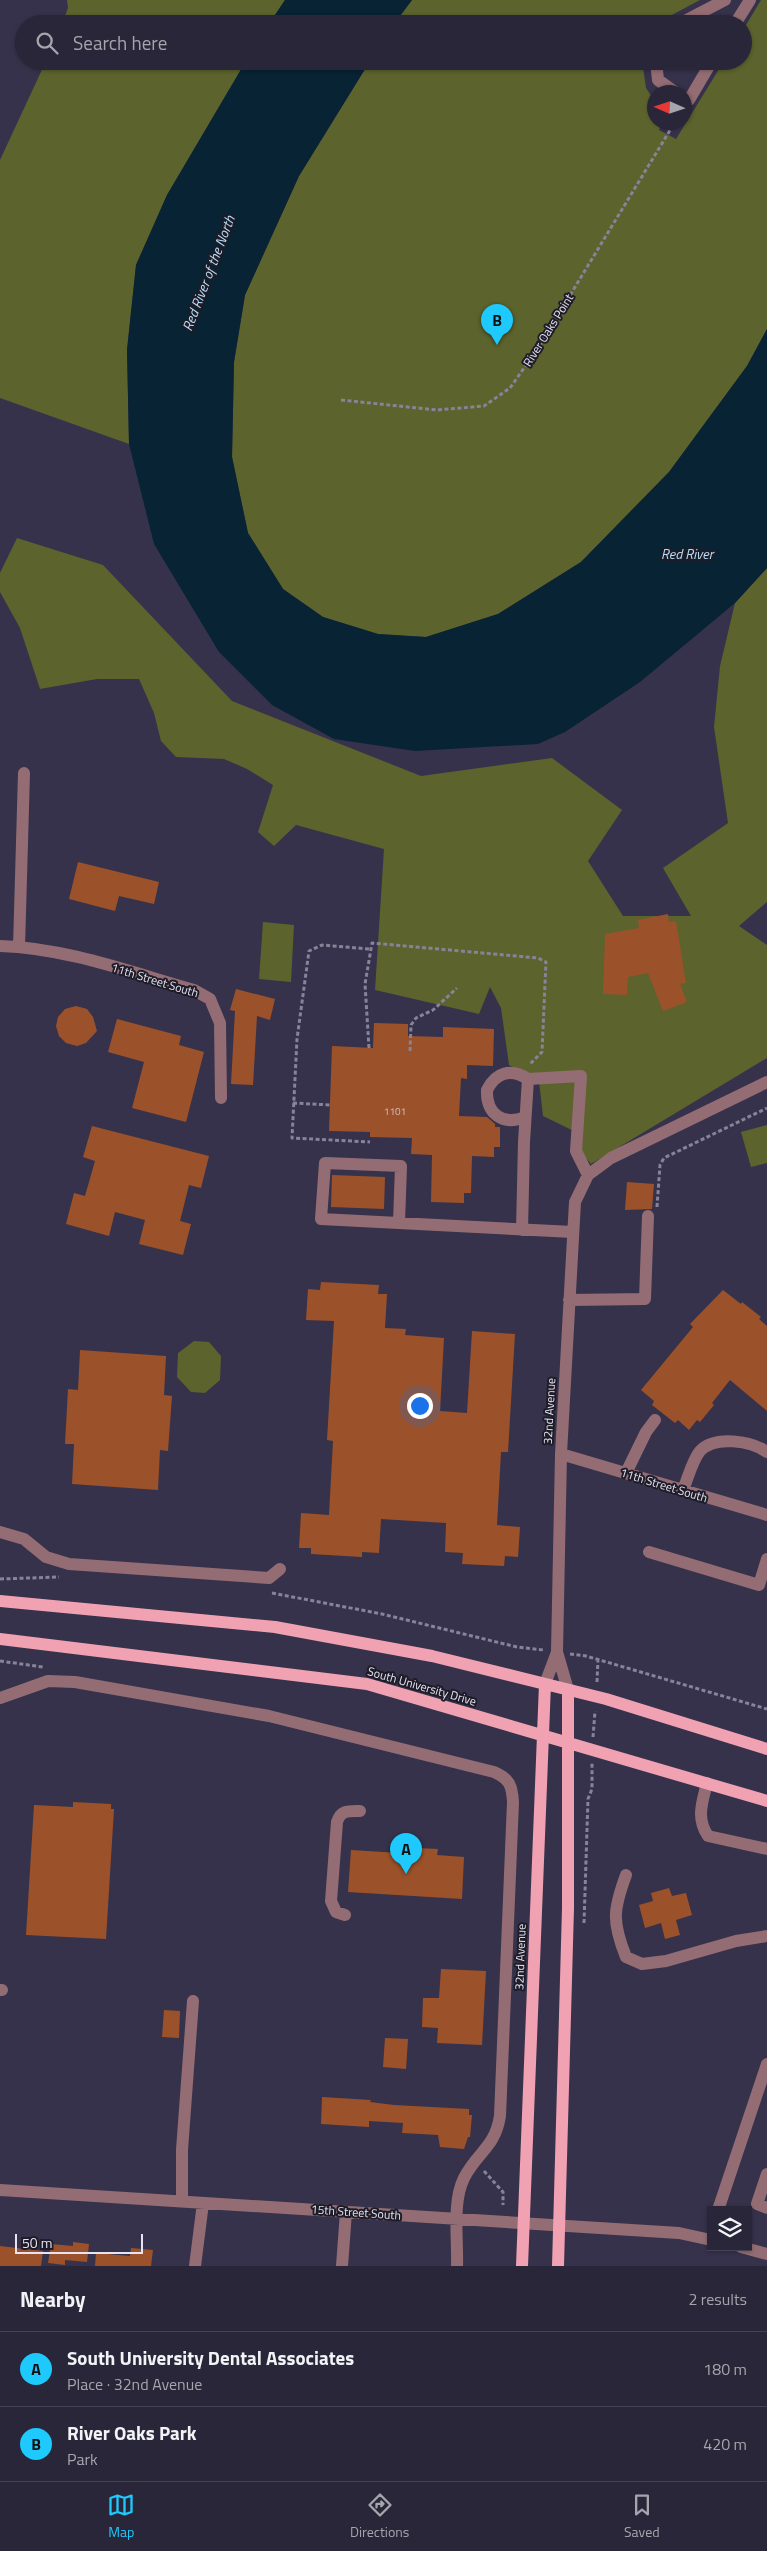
<!DOCTYPE html>
<meta charset="utf-8">
<style>
:root{--surface:#282638;--page:#343243;--text:#f1f3f6;--muted:#a5a5ae;--line:#444353;--accent:#1ec9fd}
body{margin:0;font-family:"Titillium Web",sans-serif;background:var(--page);color:var(--text)}
.controls{position:absolute;right:15px;bottom:15px;display:grid;overflow:hidden;border-radius:0px;box-shadow:0 1px 4px #0004}
.controls button{width:45px;height:45px;display:grid;place-items:center;padding:0;border:0;border-bottom:1px solid var(--line);background:var(--surface);color:var(--text);font:25px sans-serif}
.compass{position:absolute;left:647px;top:85px;width:45px;height:45px;border-radius:50%;background:var(--surface);box-shadow:0 1px 4px #0004;rotate:273deg}
.scale{position:absolute;left:15px;bottom:12px;width:128px;box-sizing:border-box;padding-left:5px;border:2px solid #e6e3f4;border-top:0;font-size:14px;line-height:18px;white-space:nowrap;color:#e6e3f4;-webkit-text-stroke:4px #1d1c27;paint-order:stroke}
.you{position:absolute;left:419px;top:1405px;width:18px;height:18px;margin:-12px;border:4px solid #fff;border-radius:50%;background:#1a73e8;box-shadow:0 0 0 8px #1a73e833}
.badge{display:grid;place-items:center;width:32px;height:32px;border-radius:50%;background:var(--accent);color:#111;font-size:16px;font-weight:700}
.pin{position:absolute;translate:-50% -41px;filter:drop-shadow(0 1px 2px #0008)}
.pin::after{content:'';position:absolute;top:26px;width:18px;height:15px;background:inherit;clip-path:polygon(0 0,100% 0,50% 100%)}
.list{margin:0;padding:0;list-style:none}
h2{display:flex;justify-content:space-between;align-items:center;height:65px;margin:0;padding:0 20px;font-size:21px}
h2 small{font-size:16px;font-weight:400;color:var(--muted)}
.list li{display:grid;grid-template-columns:32px 1fr auto;gap:15px;align-items:center;box-sizing:border-box;height:75px;padding:0 20px;border-top:1px solid var(--line)}
.list b{display:block;font-size:19px;white-space:nowrap}
.list p{margin:0;font-size:16px;white-space:nowrap;color:var(--muted)}
.list em{font-size:16px;font-style:normal;color:var(--muted)}
.icon{flex:none;width:28px;height:28px;fill:none;stroke:currentColor;stroke-width:2;stroke-linecap:round;stroke-linejoin:round}
.map{position:relative;flex:none;width:767px;height:2266px;overflow:hidden}
.search{position:absolute;background:var(--surface);box-shadow:0 1px 4px #0004;left:15px;right:15px;top:15px;height:55px;display:flex;align-items:center;gap:12px;box-sizing:border-box;padding:0 18px;border-radius:28px;color:var(--muted);font-size:19px}
.sheet{height:215px;background:var(--surface)}
nav{display:flex;justify-content:space-around;align-items:center;box-sizing:border-box;height:70px;border-top:1px solid var(--line);background:var(--surface);font-size:14px;color:var(--muted)}
nav a{display:grid;justify-items:center;gap:2px}
nav .on{color:var(--accent)}
.map>svg:first-child{display:block}
.green{fill:#5c632d}
.water{fill:#082333}
.building{fill:#9b522a}
.lines{fill:none;stroke-linecap:round;stroke-linejoin:round}
.path{stroke:#878399;stroke-width:3;stroke-dasharray:4 2.5;stroke-linecap:butt}
.minor{stroke:#946d74;stroke-width:12}
.major{stroke:#f0a2b2;stroke-width:12}
.labels{text-anchor:middle;dominant-baseline:central;stroke-width:4;stroke-linejoin:round;paint-order:stroke}
.number-label{font-size:10px;fill:#d3bfc2}
.street-label{font-size:12px;fill:#e6e3f4;stroke:#1d1c27}
.water-label{font-size:14px;font-style:italic;fill:#b7dffa;stroke:#1d1c27}
</style>
<div class="map">
<svg width="767" height="2266" viewBox="0 0 767 2266">
<rect width="100%" height="100%" fill="#36324b"/>
<!-- green -->
<path class="green" d="M67 0H285L269 24H62L68 8Z
M412 0H700L670 16 663 24H394Z
M761 0H767V329L747 366 669 472 581 562 498 614 426 637 378 634 323 617 283 589 248 533 232 457 234 362 245 295 299 176 370 61H642L646 88 654 100V122L662 123 659 130 676 139 724 61H743V30Z
M46 61H246L167 195 136 265 127 350 129 444 0 398V160Z
M17 538 103 565 232 701 421 776 552 758 622 810 588 861 623 916H691L663 868 728 823 714 727 720 666 735 603 767 568V902L739 926 767 945V1058L591 1164 580 1151 582 1135 543 1116 539 1081 509 1065 501 1008 490 987 479 1014 375 990 384 849 296 825 274 846 258 832 273 785 247 769 224 759 176 757 161 741 154 713 139 679H97L40 689 20 628 0 592V573Z
M263 922 294 925 291 982 259 979Z
M767 1125V1163L751 1167 741 1132Z
M194 1341 209 1342 221 1356 220 1380 205 1393 191 1392 177 1377 178 1353Z"/>
<!-- water -->
<path class="water" d="M285 0H412L394 24H269Z
M246 61H370L299 176 245 295 234 362 232 457 248 533 283 589 323 617 378 634 426 637 498 614 581 562 669 472 747 366 767 329V568L735 603 640 682 565 732 538 744 415 751 334 739 272 705 219 652 154 544 129 444 127 350 136 265 167 195Z"/>
<!-- building -->
<path class="building" d="M78 862 159 882 154 904 119 896 115 911 69 899Z
M668 914 669 922 676 921 686 983 680 984 687 1002 663 1011 648 973 628 977 627 995 603 994 605 934 639 928 638 920Z
M236 989 275 999 270 1020 257 1016 253 1085 231 1084 235 1011 230 1010Z
M76 1006 87 1009 93 1017 97 1031 86 1043 77 1046 66 1043 59 1036 56 1026 58 1017 65 1009Z
M117 1019 181 1036 179 1045 204 1052 186 1122 132 1108 144 1062 108 1052Z
M374 1023 408 1024V1036L443 1037V1027L494 1029 493 1066 467 1065V1079L461 1078 459 1116 487 1117 495 1124V1127H500V1147H494V1157L472 1156 471 1193H464V1203L431 1202 432 1155 411 1154 412 1138 370 1137V1132L329 1131 332 1046 373 1048Z
M92 1126 209 1156 201 1188 189 1185 180 1221 191 1224 183 1255 139 1244 145 1220 115 1212 109 1236 66 1224 74 1193 85 1196 95 1161 83 1157Z
M332 1175 385 1177 384 1209 331 1207Z
M627 1182 654 1184 652 1209 625 1210Z
M321 1282 379 1285 378 1294H387L385 1328 406 1329 405 1335 444 1338 440 1411 467 1413 472 1331 515 1334 508 1452H501L497 1525 520 1527 518 1557 505 1556 504 1566 462 1564 463 1553 445 1552 446 1523 381 1519 379 1553 362 1552V1557L311 1554V1548H299L301 1513 329 1515 333 1441 327 1440 334 1321 306 1320 308 1289 320 1290Z
M723 1290 741 1304 742 1302 761 1317 759 1319 767 1326V1411L730 1380 712 1403 714 1405 700 1422 697 1420 689 1430 678 1420 675 1423 652 1405 654 1401 641 1390 693 1327 690 1324Z
M80 1350 166 1356 164 1395 172 1396 168 1451 160 1450 158 1490 72 1484 74 1444H65L68 1389 78 1390Z
M73 1802 111 1804V1809H114L106 1939 26 1935 34 1805 73 1807Z
M416 1848 438 1849 437 1855 464 1857 462 1899 348 1892 351 1850 416 1854Z
M669 1888 672 1896 686 1893 692 1915 676 1920 680 1935 665 1939 661 1923 645 1928 639 1905 653 1901 651 1893Z
M441 1969 486 1971 482 2045 437 2043 438 2028 422 2027 423 1998H439Z
M164 2010 180 2011 179 2038 162 2037Z
M385 2038 408 2039 406 2069 383 2067Z
M322 2097 371 2100 370 2102 394 2105 469 2109V2115H472L470 2137H468L464 2149 440 2147 438 2135 402 2133 403 2123 369 2121V2127L321 2124Z
M73 2242 89 2244 87 2262 65 2260V2265L48 2263 51 2244 73 2246Z
M0 2246 43 2251 41 2266H0Z
M131 2248 153 2250 151 2266H95L96 2253 130 2256Z"/>
<g class="lines">
<!-- path -->
<path class="path" d="M341 400 437 410 484 406 510 388 538 348 675 122
M369 949 322 945 309 951 297 1039 292 1138 370 1142
M369 1048 365 984 372 943 538 958 546 962 542 1052 530 1064
M410 1051 411 1025 416 1018 433 1010 457 988
M293 1103 330 1105
M657 1207 660 1165 664 1158 767 1108
M0 1579 59 1577
M272 1593 382 1614 517 1647 544 1650
M570 1654 586 1656 767 1709
M0 1661 43 1667
M597 1682 598 1659
M593 1737 595 1711
M584 1923 588 1799 592 1789V1763
M484 2171 503 2192V2205"/>
<!-- minor -->
<path class="minor" d="M679 24 725 0
M735 24 750 0
M656 61 658 80 675 92
M684 98 689 100 712 61
M0 946C66 948 130 972 194 990L210 999 220 1023 221 1098
M19 947 24 773
M525 1117C503 1126 486 1114 487 1090 496 1072 511 1068 528 1079
M399 1223 401 1166 325 1163 321 1219 573 1232
M522 1230 524 1142 528 1079 581 1076 576 1151 588 1175
M569 1300 645 1299 648 1216
M561 1454 767 1515
M626 1473 646 1432 655 1420
M683 1490C688 1478 692 1461 700 1451 715 1435 751 1441 767 1452
M0 1532 24 1539 46 1557 69 1564 269 1578 280 1569
M649 1552 759 1585 767 1559
M545 1684 557 1652
M568 1690 557 1652 561 1454 575 1202 588 1175 611 1158 767 1082
M0 1698 48 1681 75 1682 269 1716 494 1772C510 1779 512 1786 513 1802L500 2116C495 2148 477 2152 464 2178 452 2202 458 2239 457 2266
M707 1783C702 1803 696 1818 708 1836L767 1849
M626 1875C613 1910 612 1922 626 1957L642 1964 666 1961 736 1941 767 1936
M345 1915 336 1912 331 1901 337 1822C341 1810 348 1811 360 1811
M0 1990H2
M767 2174 757 2204 767 2208
M0 2190 679 2233 711 2240
M182 2201V2150L193 2001
M718 2210 767 2064
M741 2247 767 2254
M195 2266 203 2203
M342 2266 346 2212"/>
<!-- major -->
<path class="major" d="M0 1601 275 1627 432 1656 606 1699 767 1749
M0 1639 367 1684 767 1801
M522 2266 545 1684
M558 2266 568 1908V1690"/>
</g>
<g class="labels">
<!-- number labels -->
<g class="number-label">
<text x="395" y="1111">1101</text>
</g>
<!-- street labels -->
<g class="street-label">
<text transform="translate(548 330) rotate(-58)">River Oaks Point</text>
<text transform="translate(155 980) rotate(17)">11th Street South</text>
<text transform="translate(549 1411) rotate(-87)">32nd Avenue</text>
<text transform="translate(664 1485) rotate(17)">11th Street South</text>
<text transform="translate(422 1686) rotate(16)">South University Drive</text>
<text transform="translate(520 1957) rotate(-88)">32nd Avenue</text>
<text transform="translate(356 2212) rotate(4)">15th Street South</text>
</g>
<!-- water labels -->
<g class="water-label">
<text transform="translate(208 273) rotate(-69)">Red River of the North</text>
<text x="687" y="553">Red River</text>
</g>
</g>
</svg>
<div class="controls">
<button><svg class="icon" aria-label="layers" viewBox="0 0 24 24"><path d="M12 4l9 5-9 5-9-5zM3 14l9 5 9-5"/></svg></button>
</div>
<svg class="compass" viewBox="-18 -18 36 36"><path d="M0-13l5 13h-10z" fill="#e53935"/><path d="M0 13l5-13h-10z" fill="#a5a5ae"/></svg>
<div class="scale">50 m</div>
<div class="you"></div>
<div class="pin badge" style="left:406px;top:1874px">A</div>
<div class="pin badge" style="left:497px;top:345px">B</div>
<div class="search"><svg class="icon" aria-label="search" viewBox="0 0 24 24"><circle cx="10" cy="10" r="6"/><path d="M15 15l6 6"/></svg>Search here</div>
</div>
<section class="sheet">
<h2>Nearby<small>2 results</small></h2>
<ul class="list">
<li><span class="badge">A</span><div><b>South University Dental Associates</b><p>Place · 32nd Avenue</p></div><em>180 m</em></li>
<li><span class="badge">B</span><div><b>River Oaks Park</b><p>Park</p></div><em>420 m</em></li>
</ul>
</section>
<nav>
<a class="on"><svg class="icon" aria-label="map" viewBox="0 0 24 24"><path d="M3 6l6-2 6 2 6-2v14l-6 2-6-2-6 2zM9 4v14M15 6v14"/></svg>Map</a>
<a><svg class="icon" aria-label="directions" viewBox="0 0 24 24"><path d="M12 3l9 9-9 9-9-9zM9 14v-3h6M13 9l2 2-2 2"/></svg>Directions</a>
<a><svg class="icon" aria-label="saved" viewBox="0 0 24 24"><path d="M7 4h10v16l-5-4-5 4z"/></svg>Saved</a>
</nav>
